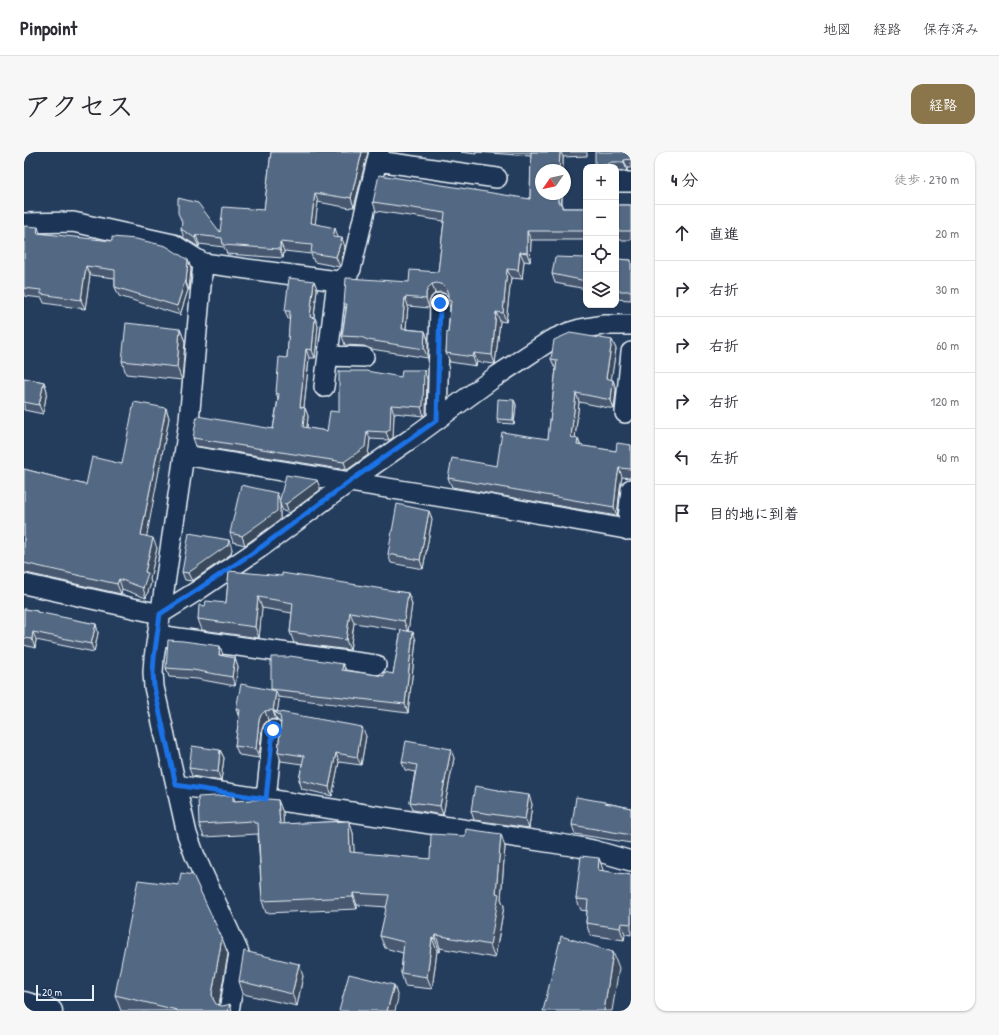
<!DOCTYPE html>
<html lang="ja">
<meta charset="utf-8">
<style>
:root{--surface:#fff;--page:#f7f7f7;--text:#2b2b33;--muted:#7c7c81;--line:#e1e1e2;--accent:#8a764a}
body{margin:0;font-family:"Patrick Hand","Klee One",sans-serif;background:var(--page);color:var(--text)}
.controls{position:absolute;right:12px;top:12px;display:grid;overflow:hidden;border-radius:8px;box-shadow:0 1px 3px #0004}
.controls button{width:36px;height:36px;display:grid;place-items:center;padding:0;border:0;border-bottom:1px solid var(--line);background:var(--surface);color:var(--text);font:20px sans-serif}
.compass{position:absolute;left:511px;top:12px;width:36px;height:36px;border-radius:50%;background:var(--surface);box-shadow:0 1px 3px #0004;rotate:236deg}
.scale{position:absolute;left:12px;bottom:10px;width:58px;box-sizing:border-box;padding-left:4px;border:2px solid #e8f1f8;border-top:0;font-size:11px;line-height:14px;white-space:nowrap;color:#e8f1f8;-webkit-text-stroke:3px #1d3557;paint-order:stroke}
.stop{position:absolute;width:12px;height:12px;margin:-9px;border:3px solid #1a73e8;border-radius:50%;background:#fff}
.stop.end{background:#1a73e8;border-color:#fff;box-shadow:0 1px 4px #0008}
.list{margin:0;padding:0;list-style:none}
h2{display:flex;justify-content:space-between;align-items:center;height:52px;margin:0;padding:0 16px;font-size:17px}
h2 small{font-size:13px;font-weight:400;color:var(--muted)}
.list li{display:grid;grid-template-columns:26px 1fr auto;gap:12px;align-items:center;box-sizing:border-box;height:56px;padding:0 16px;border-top:1px solid var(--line)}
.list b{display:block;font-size:15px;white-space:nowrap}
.list em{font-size:13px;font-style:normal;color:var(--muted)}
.icon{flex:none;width:22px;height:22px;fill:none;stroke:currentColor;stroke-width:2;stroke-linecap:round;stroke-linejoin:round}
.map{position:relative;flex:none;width:607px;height:859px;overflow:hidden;border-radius:12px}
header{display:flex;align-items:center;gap:24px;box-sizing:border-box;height:56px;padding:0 20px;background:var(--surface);border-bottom:1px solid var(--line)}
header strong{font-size:19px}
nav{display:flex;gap:22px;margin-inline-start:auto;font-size:14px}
.intro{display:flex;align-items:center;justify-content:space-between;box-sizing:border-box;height:96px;padding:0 24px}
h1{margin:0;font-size:28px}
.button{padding:10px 18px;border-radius:12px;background:var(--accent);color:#fff;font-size:14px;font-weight:700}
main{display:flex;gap:24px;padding:0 24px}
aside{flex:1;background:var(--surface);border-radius:12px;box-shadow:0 1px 3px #0004}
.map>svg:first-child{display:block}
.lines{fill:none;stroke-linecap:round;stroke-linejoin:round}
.minor-casing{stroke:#e8f1f8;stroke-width:22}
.trunk-casing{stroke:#e8f1f8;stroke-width:25}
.minor{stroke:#1d3557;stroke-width:19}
.trunk{stroke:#1d3557;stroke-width:22}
.wall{fill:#475970;stroke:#e8f1f8}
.shaded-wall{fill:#3a485b;stroke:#e8f1f8}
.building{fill:#536782;stroke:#e8f1f8}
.route{stroke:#1a73e8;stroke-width:5}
</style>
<header>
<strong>Pinpoint</strong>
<nav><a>地図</a><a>経路</a><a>保存済み</a></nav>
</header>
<div class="intro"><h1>アクセス</h1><a class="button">経路</a></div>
<main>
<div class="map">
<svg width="607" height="859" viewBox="0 0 607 859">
<rect width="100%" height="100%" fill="#253d5d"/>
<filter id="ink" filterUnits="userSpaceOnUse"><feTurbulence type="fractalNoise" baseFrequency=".025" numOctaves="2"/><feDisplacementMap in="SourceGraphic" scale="8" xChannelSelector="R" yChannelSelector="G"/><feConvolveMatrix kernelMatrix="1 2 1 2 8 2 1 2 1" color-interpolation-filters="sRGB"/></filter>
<g filter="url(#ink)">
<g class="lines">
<!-- minor casing -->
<g class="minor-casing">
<path id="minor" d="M353 9 473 26
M592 30H607
M0 71 49 70 149 92 179 111 313 129C320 127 324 123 327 117L355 0
M179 111 165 269 130 506 129 520 130 535 163 682 171 704 215 801 205 859
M304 204 340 205
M300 235 313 129
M601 261 607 200
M413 268 416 151
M160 303 468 353 607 378
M603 378 607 337
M0 432 136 462 173 439 236 396 325 330 388 286 471 225 527 188 546 180 556 177 579 173H607
M133 483 352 513
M152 633 555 695 569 698 607 709
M242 647 249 578"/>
</g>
<!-- trunk casing -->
<g class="trunk-casing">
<path id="trunk" d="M0 851 27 859"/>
</g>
<!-- minor -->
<use href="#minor" class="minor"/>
<!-- trunk -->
<use href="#trunk" class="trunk"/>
</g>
<!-- wall -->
<path class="wall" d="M247 0H344L330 55H326V56L294 50 291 72 314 85 321 95 316 115 290 110 287 102 260 99 259 106 203 102 200 95 175 92V95L160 86 157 77 196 80 240 58Z
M437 0H563V4L539 5 538 51 540 56H562V88H507L506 110 500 109 498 127 487 126 482 170 476 169 471 212 453 210 452 214 426 210 422 201 426 156 424 148V144L422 142 417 140 411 141 407 145 405 150V156L384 154 382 177 401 179 404 188V206L347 197 340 194 321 193 318 184 322 157 320 152 414 120 420 69 352 59 349 50 506 47 507 4 452 0V2Z
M607 0V16H603V19H592V15H571V13Z
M592 53H607V88H592Z
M0 74 16 81 164 108 167 117 165 138H164L156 163 95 144 91 135V126L66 123 61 157 20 151 18 146 0 144Z
M562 106V137L531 131 528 122Z
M592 107 607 108V148L592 147Z
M290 129 293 137 290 166H291L294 174 291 206H285L280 256H281L284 264 283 276 303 279 315 260 377 225 403 227 402 262 400 264 370 261 369 286 365 288 346 287 344 303 323 318 172 294 169 286 249 277 254 246 252 241 263 206 266 167H264L261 159Z
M156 177 161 190 158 228 102 222 98 209Z
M588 188 592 197 587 227 589 228 592 237 590 257 555 250 551 286 554 287 557 294 592 299 607 293V326L598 325 596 336 593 364 428 335 424 326 473 314 524 287 532 216H531L527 207Z
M0 226 20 230 23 239 19 262 0 258Z
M490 248 492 253 490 272 474 271 473 267Z
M142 256 145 266 122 385 133 396 126 427 127 431 122 446 98 437 97 442 2 421H0V317L62 333 98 312Z
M296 336V338L265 361 259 359 256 352V368L221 393 209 390 206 381 253 341 256 350Z
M405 359 408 367 399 417 367 411 364 402Z
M208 397 207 402 168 429 161 428 158 420Z
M205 419 384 441 388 452 384 479 392 488 384 561 254 545 255 548 253 560 342 584 337 613 315 610 308 644 278 637 275 628 278 612 257 609 254 600 257 571 253 568 252 566V568L250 567 244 568 240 572 238 577 235 606 215 603 211 594 215 566 212 557 248 539 247 537 319 512 322 518 360 524 369 522 377 478 330 471 326 498 270 491 266 480 268 461 238 456 235 486 178 478 174 467 181 454 202 451Z
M0 457 13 459 14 461 72 472 74 481 70 500 12 488 11 496 0 493Z
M199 503 214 515 211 534 173 527 145 525 142 516Z
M196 598 200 606 197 629 168 624 165 616Z
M430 606 419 663 389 658 386 650 391 620 381 618 378 610Z
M475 638 476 639 508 652 505 676 450 668 447 659Z
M209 643 211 649 254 648 259 661V672L325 669 329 681 330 701 406 707 481 695 477 747 480 754 471 806 416 796V800L413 799 408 837 381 834 377 821 379 801 361 796 356 784 363 755 333 753V757L242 761 238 749 234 682 180 685 175 672Z
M582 651 607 656V691L551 682 548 673Z
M575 706 579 719 607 723V783L601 782 600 788 566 783 562 771 563 759 557 758 552 747Z
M198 786 204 802 195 853 208 859H97L91 843Z
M279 824 273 854 219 842 215 829Z"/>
<!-- shaded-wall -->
<path class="shaded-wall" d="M338 0H344L330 55 327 46Z
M536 0H537L539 5V18H535Z
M600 8 603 16V19L600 10Z
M584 12 585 15H582V13Z
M291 41 294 50 290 80 287 71Z
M534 42H538L537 60 534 51Z
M14 75 17 84 13 81Z
M311 76 314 85 312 94 309 85Z
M503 79 507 88 506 110 503 101Z
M172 83 175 92V95L171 86Z
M318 86 321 95 316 115 312 105Z
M256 90 260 99 259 106 256 97Z
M496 100 500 109 498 127 494 118Z
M164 108 167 117 165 138 162 130Z
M62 114 66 123 61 157 57 148Z
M483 117 487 126 482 170 479 161Z
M161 129 164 138 156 163 153 154Z
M290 129 293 137 289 173 286 165Z
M408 132 411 141 407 145 405 150V156L402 147V141L404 136Z
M381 145 384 154 381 186 378 177Z
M472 160 476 169 471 212 468 203Z
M291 166 294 174 291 206 288 198Z
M156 177 161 190 158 228 153 215Z
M401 179 404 188V206L400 197Z
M588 188 592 197 586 236 582 226Z
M282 197 285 206 279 264 276 255Z
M450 201 453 210 452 214 449 205Z
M400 218 403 227 402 262 400 264 397 255Z
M589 228 592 237 590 257 587 248Z
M20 230 23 239 19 262 15 253Z
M552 241 555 250 550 295 547 285Z
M490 248 492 253 490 272 489 268Z
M367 253 370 261 369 286 365 288 362 280Z
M142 256 145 266 121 393 117 383Z
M281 256 284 264 282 284 279 275Z
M343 279 346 287 344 303 323 318 320 310Z
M554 287 557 296 553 293Z
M595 316 598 325 596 336 593 364 590 355 593 327Z
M293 328 296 336V338L265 361 262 352Z
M253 341 256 350V368L221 393 218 384Z
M405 359 408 367 399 417 396 408Z
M129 386 133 396 126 427 127 431 122 446 119 436 121 420Z
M205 388 208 397 207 402 168 429 164 421Z
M95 427 98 437 97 442 93 432Z
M384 441 388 452 384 480 380 469Z
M234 445 238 456 235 486 231 475Z
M326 460 330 471 326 498 322 488Z
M72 472 74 481 70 500 67 492Z
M9 480 12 488 11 496 8 487Z
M389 480 392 488 384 561 381 552Z
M196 494 199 503H195Z
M211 506 214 515 211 534 208 525Z
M319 512 322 520 318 518Z
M252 539 255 548 253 562V561L250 559 252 566V568L249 559Z
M241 559 244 568 240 572 238 577 235 606 232 597 235 568 237 563Z
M338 575 342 584 337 613 333 605Z
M427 597 430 606 419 663 416 654Z
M196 598 200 606 197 629 194 620Z
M312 601 315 610 308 644 305 635Z
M505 643 508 652 505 676 501 667Z
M254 648 259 661 260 685 256 672Z
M325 669 329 681 331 713 326 700Z
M477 682 481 695 477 747 480 754 471 806 466 793 472 741Z
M575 706 579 718 578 729 574 718Z
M329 741 333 753V757L329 745Z
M597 771 601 782 600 788 596 776Z
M412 783 416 796V800L411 787Z
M198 786 204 802 194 858 189 847 188 842Z
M408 786 413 799 408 837 403 825Z
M589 800 595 816 588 859H580Z
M275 812 279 824 273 854 268 842Z
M370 833 374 846 371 859H363Z
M206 852 208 859H204Z"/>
<!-- building -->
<path class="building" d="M247 0H338L327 46 323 45V46L291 41 287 71 311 76 309 85 318 86 312 105 287 101 288 93 256 90V97L199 93 198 86 172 83 171 86 157 77 158 70 154 61V46L174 51 196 80 199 55 240 58Z
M507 0H536L535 18H517V42H534V51H538V56H562V79H503V101L496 100 494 118 483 117 479 161 472 160 468 203 450 201 449 205 422 201 423 180 424 181 427 149 424 148V142L422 136 419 133 413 131 408 132 404 136 402 141V147L381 145 378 177 401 179 400 197 344 188 337 185 318 184 323 152H320L322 126H323L385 130 386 118 414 120 421 61 349 50 355 23 506 47Z
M571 0H607V7L600 8V10H588L582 13H571Z
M592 53H607V79H592Z
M0 74 14 75 13 81 88 89V85L112 87 142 94 164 108 162 130 161 129 153 154 91 135V118L62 114 57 148 17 142V138L0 136Z
M531 105 562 106V129L528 122Z
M592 107 607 108V139H592Z
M265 126 290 129 286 165 291 166 288 198 282 197 276 255 281 256 279 275 303 279 306 259 315 260V219H342L377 225 378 218H400L399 254 397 255 367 253 366 278 362 280 343 279 341 295 320 310 169 286 173 264 249 277 255 242 252 241 255 205 263 206 266 159H261Z
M102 171 156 177 153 215 98 209Z
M546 181 588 188 582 226 589 228 587 248 552 241 547 285 554 287 553 293 592 299 593 291 607 293V317L595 316 593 327 590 355 424 326 428 306 473 314 478 280 524 287 533 208 527 207 530 188Z
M0 226 20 230 15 253 0 250Z
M474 247 490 248 489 268 473 267Z
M110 250 142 256 117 383 129 386 121 420 124 421 119 436 95 427 93 432 0 411V317L62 333 68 305 98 312Z
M262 323 293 328V329L262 352 255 351Z
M217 333 253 341V359L218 384 206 381Z
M373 352 405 359 396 408 364 402Z
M165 381 205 388 204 393 164 421 158 420Z
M205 419 258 424V421L384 441 380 469 326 460 322 488 266 480 269 451 234 445 231 475 174 467 175 453 181 454 182 449 202 451Z
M0 457 13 459V460L72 472 67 492 9 480 8 487 0 486Z
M377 478 389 480 381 552 247 537V505H265L266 504 319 512 318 518 360 524V520L369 522Z
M144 488 159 489 196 494 195 503 211 506 208 525 169 518 142 516Z
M217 532 252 539 249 559 247 558 241 559 237 563 235 568 232 597 211 594 216 558 212 557Z
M250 559 338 575 333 605 312 601 305 635 275 628 280 604 254 600 257 570 256 564 253 561Z
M382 589 427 597 416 654 386 650 393 613 378 610Z
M168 594 196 598 194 620 165 616Z
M451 634 475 638V639L505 643 501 667 447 659Z
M209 643V649L245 647 254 648 256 672 325 669 326 700 406 707 407 682 441 684 442 677 477 682 472 741 475 742 466 793 412 783 411 787 408 786 403 825 377 821 380 790 356 784 365 743 329 741V745L238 749 234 671H230L229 669 175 672 174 645Z
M552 645 581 650V651L607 656V683L548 673Z
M557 704 575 706 574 718 607 723V772L597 771 596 776 562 771 564 748 552 747Z
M157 721 169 723 198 786 188 842 189 847 192 852 198 854 203 853 206 852 204 859H153V858L91 843 114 728 155 733Z
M537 784 589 800 580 859H519Z
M220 799 275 812 268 842 215 829Z
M325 822 370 833 363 859H315Z"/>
</g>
<g class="lines" filter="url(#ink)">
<!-- route -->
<path class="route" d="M249 578 242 647 152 633 130 535 129 520 130 506 136 462 173 438 236 396 325 330 413 268 416 151"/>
</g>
</svg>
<div class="controls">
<button>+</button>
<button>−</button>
<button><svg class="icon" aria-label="locate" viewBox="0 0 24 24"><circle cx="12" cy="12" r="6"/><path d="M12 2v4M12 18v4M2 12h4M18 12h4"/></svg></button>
<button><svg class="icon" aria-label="layers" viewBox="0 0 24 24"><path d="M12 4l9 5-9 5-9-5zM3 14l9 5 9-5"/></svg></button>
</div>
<svg class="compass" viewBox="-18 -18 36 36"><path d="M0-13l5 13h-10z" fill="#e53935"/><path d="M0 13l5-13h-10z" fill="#7c7c81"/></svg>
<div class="scale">20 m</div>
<div class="stop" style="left:249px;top:578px"></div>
<div class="stop end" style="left:416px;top:151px"></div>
</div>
<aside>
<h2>4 分<small>徒歩 · 270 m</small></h2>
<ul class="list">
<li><svg class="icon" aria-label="ahead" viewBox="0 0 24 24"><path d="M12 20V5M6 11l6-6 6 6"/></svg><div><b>直進</b></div><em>20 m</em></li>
<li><svg class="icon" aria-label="right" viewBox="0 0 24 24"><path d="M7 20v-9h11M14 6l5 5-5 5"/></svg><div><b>右折</b></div><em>30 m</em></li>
<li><svg class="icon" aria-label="right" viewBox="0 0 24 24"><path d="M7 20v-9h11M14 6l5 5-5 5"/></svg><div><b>右折</b></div><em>60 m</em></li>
<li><svg class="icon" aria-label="right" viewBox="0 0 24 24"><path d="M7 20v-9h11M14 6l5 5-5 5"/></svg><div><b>右折</b></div><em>120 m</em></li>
<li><svg class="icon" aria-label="left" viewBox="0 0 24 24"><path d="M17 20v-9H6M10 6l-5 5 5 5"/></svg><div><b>左折</b></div><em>40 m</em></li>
<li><svg class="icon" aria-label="arrive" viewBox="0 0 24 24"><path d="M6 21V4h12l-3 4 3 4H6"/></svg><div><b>目的地に到着</b></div></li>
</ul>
</aside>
</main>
